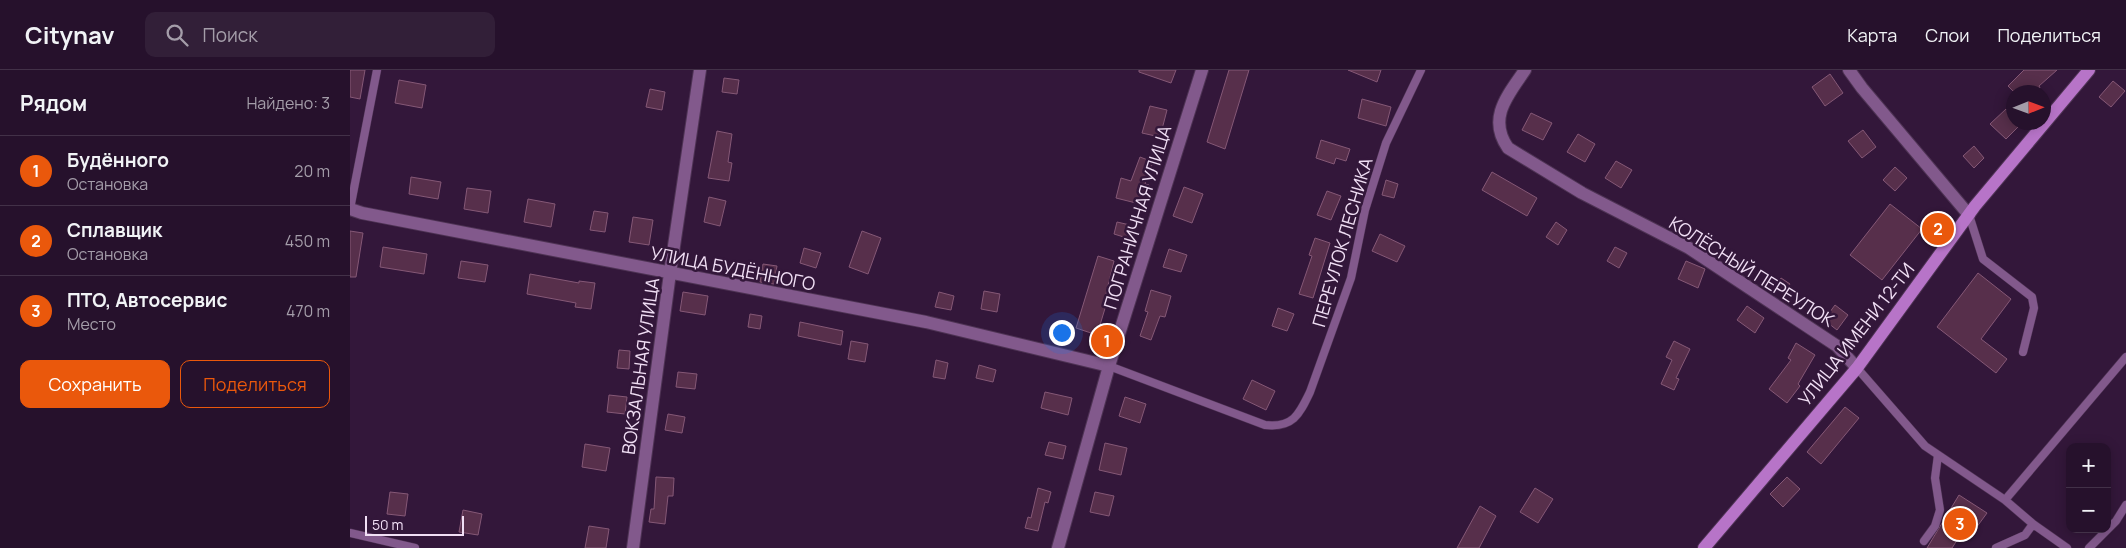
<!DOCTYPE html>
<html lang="ru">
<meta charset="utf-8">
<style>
:root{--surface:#26112c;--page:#321f38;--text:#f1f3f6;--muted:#a49da9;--line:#423148;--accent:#ea580c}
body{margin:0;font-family:Manrope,sans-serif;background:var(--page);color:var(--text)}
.controls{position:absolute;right:15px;bottom:15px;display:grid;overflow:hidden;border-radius:10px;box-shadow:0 2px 12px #0003}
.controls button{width:45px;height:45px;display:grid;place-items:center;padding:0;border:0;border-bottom:1px solid var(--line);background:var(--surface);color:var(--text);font:25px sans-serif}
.compass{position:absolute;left:1656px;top:15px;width:45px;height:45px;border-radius:50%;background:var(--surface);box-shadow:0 2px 12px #0003;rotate:89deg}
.scale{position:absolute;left:15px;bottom:12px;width:99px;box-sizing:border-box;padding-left:5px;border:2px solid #f1dff5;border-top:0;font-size:14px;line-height:18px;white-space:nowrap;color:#f1dff5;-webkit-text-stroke:4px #33173a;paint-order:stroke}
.you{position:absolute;left:711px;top:262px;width:18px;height:18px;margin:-12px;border:4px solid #fff;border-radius:50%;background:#1a73e8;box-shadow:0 0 0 8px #1a73e833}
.badge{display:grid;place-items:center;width:32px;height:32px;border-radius:50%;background:var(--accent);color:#fff;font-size:16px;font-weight:700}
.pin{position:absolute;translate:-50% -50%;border:2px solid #fff;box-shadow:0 1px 5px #0006}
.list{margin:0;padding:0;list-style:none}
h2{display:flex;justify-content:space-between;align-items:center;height:65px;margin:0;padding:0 20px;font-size:21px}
h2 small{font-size:16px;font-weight:400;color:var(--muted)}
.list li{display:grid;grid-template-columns:32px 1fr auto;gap:15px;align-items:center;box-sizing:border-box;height:70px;padding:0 20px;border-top:1px solid var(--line)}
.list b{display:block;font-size:19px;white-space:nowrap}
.list p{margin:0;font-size:16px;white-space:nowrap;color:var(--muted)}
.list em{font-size:16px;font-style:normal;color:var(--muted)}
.actions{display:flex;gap:10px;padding:15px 20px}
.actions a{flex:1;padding:11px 0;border:1px solid var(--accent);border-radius:10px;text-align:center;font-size:18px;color:var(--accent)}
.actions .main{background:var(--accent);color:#fff}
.icon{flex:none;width:28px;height:28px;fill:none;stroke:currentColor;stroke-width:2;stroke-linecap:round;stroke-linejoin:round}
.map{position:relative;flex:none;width:1776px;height:478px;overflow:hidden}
header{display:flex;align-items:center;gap:30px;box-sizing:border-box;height:70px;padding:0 25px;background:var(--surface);border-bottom:1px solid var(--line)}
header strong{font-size:24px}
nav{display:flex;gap:28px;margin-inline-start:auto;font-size:18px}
.search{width:350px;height:45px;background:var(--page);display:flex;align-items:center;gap:12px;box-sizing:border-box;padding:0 18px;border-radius:10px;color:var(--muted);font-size:19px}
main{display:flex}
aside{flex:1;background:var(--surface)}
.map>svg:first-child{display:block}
.building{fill:#572f4b;stroke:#855876}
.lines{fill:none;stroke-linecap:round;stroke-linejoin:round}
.service-casing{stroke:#4e3354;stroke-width:9}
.minor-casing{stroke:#4e3354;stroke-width:14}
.tertiary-casing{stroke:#4e3354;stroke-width:14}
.secondary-casing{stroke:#4e3354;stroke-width:14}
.service{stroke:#82598c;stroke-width:8}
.minor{stroke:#82598c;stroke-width:12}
.tertiary{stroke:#82598c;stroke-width:12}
.secondary{stroke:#b774c8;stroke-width:12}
.labels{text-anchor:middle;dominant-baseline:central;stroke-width:5;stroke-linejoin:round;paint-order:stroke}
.street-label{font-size:18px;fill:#f1dff5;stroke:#33173a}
</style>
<header>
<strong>Citynav</strong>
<div class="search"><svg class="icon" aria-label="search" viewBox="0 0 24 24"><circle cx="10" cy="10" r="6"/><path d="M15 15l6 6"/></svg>Поиск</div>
<nav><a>Карта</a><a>Слои</a><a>Поделиться</a></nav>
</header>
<main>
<aside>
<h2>Рядом<small>Найдено: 3</small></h2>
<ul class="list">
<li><span class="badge">1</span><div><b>Будённого</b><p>Остановка</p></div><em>20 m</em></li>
<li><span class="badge">2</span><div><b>Сплавщик</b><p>Остановка</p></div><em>450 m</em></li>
<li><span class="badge">3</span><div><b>ПТО, Автосервис</b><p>Место</p></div><em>470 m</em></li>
</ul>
<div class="actions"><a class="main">Сохранить</a><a>Поделиться</a></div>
</aside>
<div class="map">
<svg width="1776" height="478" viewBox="0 0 1776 478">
<rect width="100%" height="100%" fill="#33173a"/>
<!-- building -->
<path class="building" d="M0 0H15L10 29 0 27Z
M789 0H826L821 13 789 2Z
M879 0H899L875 79 857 72Z
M998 0H1031L1027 12Z
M1674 0H1707L1689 16 1690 18 1685 22H1664L1658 16Z
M1480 4 1493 23 1475 36 1462 17Z
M374 8 389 10 387 24 372 22Z
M49 10 76 15 72 38 45 33Z
M1763 11 1775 21 1761 37 1749 27Z
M300 19 315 22 312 40 296 37Z
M1012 29 1041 37 1036 56 1008 48Z
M800 36 817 40 810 67 792 63Z
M1656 39 1664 47V52L1671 54 1656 69 1640 54Z
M1181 43 1202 53 1193 70 1172 60Z
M1513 60 1526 77 1512 88 1498 71Z
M367 61 382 64 378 92 382 93 379 111 358 108Z
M1228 64 1245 74 1235 92 1217 82Z
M971 70 1000 79 996 91 986 88 984 94 966 88Z
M1624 76 1634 88 1624 98 1613 86Z
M790 87 803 92 795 114 799 115 794 135 766 128 771 108 781 111Z
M1266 91 1282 100 1271 118 1255 108Z
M1545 97 1557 108 1545 121 1533 110Z
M1142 102 1187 128 1177 146 1132 120Z
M61 107 91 112 88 129 59 124Z
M1036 110 1048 114 1044 128 1032 125Z
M834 117 853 124 842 153 823 146Z
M117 118 141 121 138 143 114 139Z
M977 121 991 126 981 150 967 145Z
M359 127 376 131 370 156 354 152Z
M178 129 205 134 201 157 174 152Z
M1540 134 1572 159 1532 210 1500 185Z
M244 141 258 143 255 162 240 160Z
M283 147 303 150 299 175 279 172Z
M767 152 780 155 777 168 764 164Z
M1206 152 1217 160 1208 175 1196 167Z
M0 161 13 163 6 207H0Z
M512 161 531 168 518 204 499 197Z
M1030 164 1055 176 1047 192 1022 181Z
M965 168 980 173 963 228 949 224 962 186 959 185Z
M33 177 77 184 74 204 30 197Z
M1265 177 1277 183 1269 198 1257 191Z
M454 178 471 183 466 198 450 193Z
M819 179 837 185 831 202 813 197Z
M748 186 764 191 756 224 759 225 747 265 726 258Z
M111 191 138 195 135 212 108 208Z
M1336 191 1355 199 1348 218 1328 209Z
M413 194 427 196 424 214 410 212Z
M1628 203 1661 229 1631 269 1657 289 1646 303 1587 257Z
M180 204 229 213V211L245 213 241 239 225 237 226 233 177 224Z
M1431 208 1440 214 1433 224 1424 218Z
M801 220 821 226 815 247 810 246 801 270 790 266 798 242 795 241Z
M634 221 650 224 647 242 631 239Z
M333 222 358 226 355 245 330 241Z
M589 222 604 226 601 240 585 237Z
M1485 235 1498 245 1487 260 1474 250Z
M1397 236 1414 248 1405 263 1387 250Z
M928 238 944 244 937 261 922 256Z
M400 244 412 246 410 259 398 257Z
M450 252 493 261 491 275 448 266Z
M501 271 518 274 515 292 498 289Z
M1324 271 1340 279 1326 308 1329 309 1324 320 1311 314 1322 290 1316 287Z
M1446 273 1465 285 1448 314 1450 316 1437 333 1419 319 1441 290 1438 288Z
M269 280 280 281 279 299 267 298Z
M586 290 598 293 595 309 583 307Z
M629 295 646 300 643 312 626 308Z
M328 302 347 304 345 319 326 317Z
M902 310 925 321 916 340 893 329Z
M695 322 722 328 718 345 691 338Z
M259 325 277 327 275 344 257 342Z
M775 327 796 334 790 353 769 346Z
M1495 337 1509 348 1471 394 1457 382Z
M318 344 335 347 332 363 315 360Z
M699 372 716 376 713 389 695 385Z
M755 373 777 378 771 405 749 400Z
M235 374 260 378 256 401 232 397Z
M306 407 324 408 323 426H318L315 454 299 452 301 439H304Z
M1437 407 1450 419 1433 437 1420 424Z
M688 418 701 422 698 433 695 432 688 461 675 458 678 447 681 448Z
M1185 418 1203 429 1188 453 1170 442Z
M40 422 58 424 55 446 37 444Z
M745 422 764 426 759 446 740 442Z
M1609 425 1637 443 1618 469 1611 464 1602 478H1577Z
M1130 436 1146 446 1129 478H1107Z
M113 440 132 444 128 465 109 462Z
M239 456 259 459 256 478H235Z"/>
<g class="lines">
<!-- service casing -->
<g class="service-casing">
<path id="service" d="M0 139 27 0
M1619 145 1633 189 1682 227 1684 238 1673 282
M759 296 915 355C943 358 949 345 960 322L1001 208 1015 140 1036 73 1071 0
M1507 298 1575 376 1655 430 1683 454 1717 478
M1655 430 1776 287
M0 463 65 478
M1574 471 1585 456 1590 440 1585 408 1588 385
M1646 478 1675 465 1683 454
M1739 478 1766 451 1776 435"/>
</g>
<!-- minor casing -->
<g class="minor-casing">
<path id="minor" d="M1175 0C1158 25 1137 48 1158 78L1232 123 1339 178 1487 276 1507 298
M1499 0 1512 18 1619 145
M0 139 12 143 576 252 759 296
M283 478 320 203 350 0"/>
</g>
<!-- tertiary casing -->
<g class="tertiary-casing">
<path id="tertiary" d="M708 478 759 296 852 0"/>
</g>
<!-- secondary casing -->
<g class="secondary-casing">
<path id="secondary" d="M1354 478 1507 298 1625 136 1739 0"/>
</g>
<!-- service -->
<use href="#service" class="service"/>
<!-- minor -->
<use href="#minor" class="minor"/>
<!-- tertiary -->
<use href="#tertiary" class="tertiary"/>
<!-- secondary -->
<use href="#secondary" class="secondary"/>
</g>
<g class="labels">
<!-- street labels -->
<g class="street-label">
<text transform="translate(787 147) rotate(-73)">ПОГРАНИЧНАЯ УЛИЦА</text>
<text transform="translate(992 172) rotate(-74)">ПЕРЕУЛОК ЛЕСНИКА</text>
<text transform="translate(383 198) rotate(11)">УЛИЦА БУДЁННОГО</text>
<text transform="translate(1402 201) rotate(32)">КОЛЁСНЫЙ ПЕРЕУЛОК</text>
<text transform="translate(1506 264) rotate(-52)">УЛИЦА ИМЕНИ 12-ТИ</text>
<text transform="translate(290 296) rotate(-82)">ВОКЗАЛЬНАЯ УЛИЦА</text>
</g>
</g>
</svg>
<div class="controls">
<button>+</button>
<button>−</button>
</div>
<svg class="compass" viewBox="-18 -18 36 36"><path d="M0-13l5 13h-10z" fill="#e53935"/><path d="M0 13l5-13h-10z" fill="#a49da9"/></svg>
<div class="scale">50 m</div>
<div class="you"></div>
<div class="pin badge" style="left:757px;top:271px">1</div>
<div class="pin badge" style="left:1588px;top:159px">2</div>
<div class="pin badge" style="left:1610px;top:454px">3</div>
</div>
</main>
